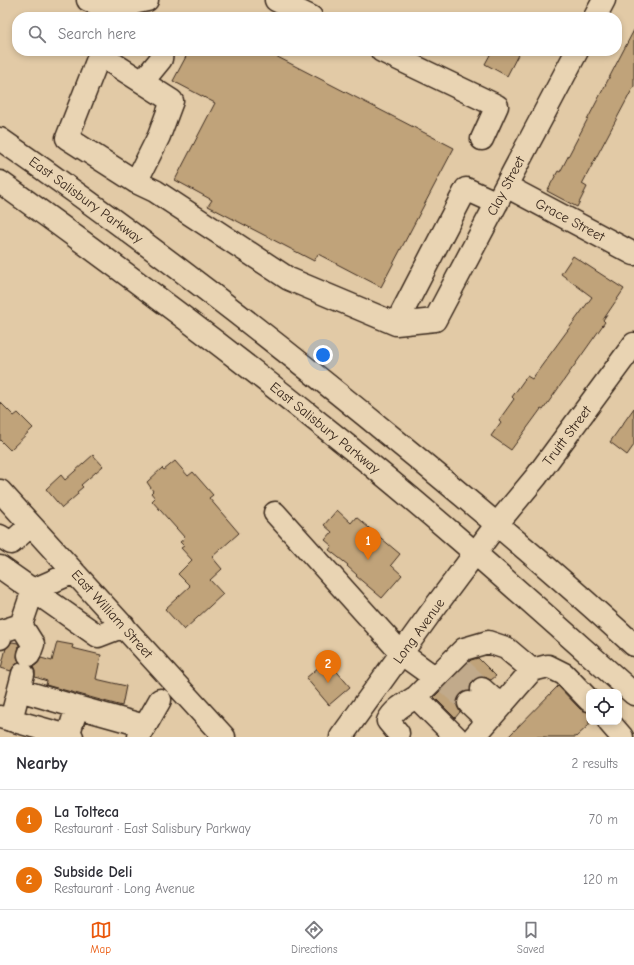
<!DOCTYPE html>
<meta charset="utf-8">
<style>
:root{--surface:#fff;--page:#f2f2f3;--text:#2b2b33;--muted:#7c7c81;--line:#e1e1e2;--accent:#ea580c}
body{margin:0;font-family:"Comic Neue",sans-serif;background:var(--page);color:var(--text)}
.controls{position:absolute;right:12px;bottom:12px;display:grid;overflow:hidden;border-radius:8px;box-shadow:0 2px 6px #0003}
.controls button{width:36px;height:36px;display:grid;place-items:center;padding:0;border:0;border-bottom:1px solid var(--line);background:var(--surface);color:var(--text);font:20px sans-serif}
.you{position:absolute;left:323px;top:355px;width:14px;height:14px;margin:-10px;border:3px solid #fff;border-radius:50%;background:#1a73e8;box-shadow:0 0 0 6px #1a73e833}
.badge{display:grid;place-items:center;width:26px;height:26px;border-radius:50%;background:var(--accent);color:#fff;font-size:13px;font-weight:700}
.pin{position:absolute;translate:-50% -33px;filter:drop-shadow(0 1px 2px #0008)}
.pin::after{content:'';position:absolute;top:21px;width:14px;height:12px;background:inherit;clip-path:polygon(0 0,100% 0,50% 100%)}
.list{margin:0;padding:0;list-style:none}
h2{display:flex;justify-content:space-between;align-items:center;height:52px;margin:0;padding:0 16px;font-size:17px}
h2 small{font-size:13px;font-weight:400;color:var(--muted)}
.list li{display:grid;grid-template-columns:26px 1fr auto;gap:12px;align-items:center;box-sizing:border-box;height:60px;padding:0 16px;border-top:1px solid var(--line)}
.list b{display:block;font-size:15px;white-space:nowrap}
.list p{margin:0;font-size:13px;white-space:nowrap;color:var(--muted)}
.list em{font-size:13px;font-style:normal;color:var(--muted)}
.icon{flex:none;width:22px;height:22px;fill:none;stroke:currentColor;stroke-width:2;stroke-linecap:round;stroke-linejoin:round}
.map{position:relative;flex:none;width:634px;height:737px;overflow:hidden}
.search{position:absolute;background:var(--surface);box-shadow:0 2px 6px #0003;left:12px;right:12px;top:12px;height:44px;display:flex;align-items:center;gap:10px;box-sizing:border-box;padding:0 14px;border-radius:16px;color:var(--muted);font-size:15px}
.sheet{height:172px;background:var(--surface)}
nav{display:flex;justify-content:space-around;align-items:center;box-sizing:border-box;height:56px;border-top:1px solid var(--line);background:var(--surface);font-size:11px;color:var(--muted)}
nav a{display:grid;justify-items:center;gap:2px}
nav .on{color:var(--accent)}
.map>svg:first-child{display:block}
.building{fill:#c0a37a;stroke:#3b2a1e}
.lines{fill:none;stroke-linecap:round;stroke-linejoin:round}
.minor-tunnel{stroke:#c1aa8b;stroke-width:22;stroke-dasharray:22 11;stroke-linecap:butt}
.minor-casing{stroke:#3b2a1e;stroke-width:25}
.major-casing{stroke:#3b2a1e;stroke-width:25}
.minor{stroke:#e9d4b3;stroke-width:22}
.major{stroke:#e9d4b3;stroke-width:22}
.labels{text-anchor:middle;dominant-baseline:central;stroke-width:4;stroke-linejoin:round;paint-order:stroke}
.street-label{font-size:14px;fill:#3b2a1e;stroke:#e9d4b3}
</style>
<div class="map">
<svg width="634" height="737" viewBox="0 0 634 737">
<rect width="100%" height="100%" fill="#e2caa6"/>
<filter id="ink" filterUnits="userSpaceOnUse"><feTurbulence type="fractalNoise" baseFrequency=".025" numOctaves="2"/><feDisplacementMap in="SourceGraphic" scale="8" xChannelSelector="R" yChannelSelector="G"/><feConvolveMatrix kernelMatrix="1 2 1 2 8 2 1 2 1" color-interpolation-filters="sRGB"/></filter>
<g filter="url(#ink)">
<!-- building -->
<path class="building" d="M634 30V86L582 184 587 187 577 207 547 191 558 171 560 172Z
M189 51H266L454 148 381 287 318 254 314 261 208 206 212 200 175 180 215 103 173 81Z
M492 51H520L507 76 485 64Z
M573 256 624 289 603 320 605 322 543 410 541 409 511 450 491 436 501 422 499 420 514 399 512 397 527 376 532 379 592 297 561 274Z
M0 402 14 416 18 413 33 428 10 450 0 440Z
M634 408V445L627 455 610 442Z
M93 455 103 466 81 485 83 487 77 492 78 494 62 508 46 489 61 475 65 480Z
M175 461 188 476 193 472 213 495 209 498 239 533 212 557 222 569 210 580 223 594 184 630 165 609 190 586 178 574 192 560 181 548 184 546 180 542 185 538 152 501 155 498 151 493 153 491 147 482 162 468 164 470Z
M337 510 351 523 356 517 400 554 391 565 402 575 382 598 356 576 357 575 347 566 348 565 329 550 332 546 325 540 332 532 324 525Z
M12 642 18 643 19 645 17 657 19 662 14 666 11 671 1 668 6 648Z
M57 642 73 645 72 648 101 655 96 679 126 686 122 706 46 685 47 681 35 677V671L33 667 37 664 41 658 52 661Z
M478 658 496 676 491 680 484 677H478L473 680 470 691 460 694 457 700V706L460 712 455 718 434 697 471 660Z
M327 660 350 687 329 705 306 678Z
M558 686 580 709 589 712V725L576 737H508Z"/>
<g class="lines">
<!-- minor-tunnel -->
<path class="minor-tunnel" d="M461 669 482 689
M447 683 469 703"/>
<!-- minor casing -->
<g class="minor-casing">
<path id="minor" d="M88 0 127 17
M276 0 311 17
M106 9 147 0
M595 17 604 0
M101 51 67 138 136 182 155 191 289 279 396 324 435 320 577 51
M382 51 497 106 482 139
M100 55 172 101 159 136 136 182
M143 81 161 59 162 51
M506 186 634 254
M396 324 466 189 497 203
M0 491 224 737
M275 513 402 654 434 677
M0 536 11 543 31 525
M0 567 98 636 124 626
M21 625 33 644 29 655
M0 638 2 631 21 625 33 590 74 572
M482 689 501 706
M19 690 77 707
M469 703 488 721
M11 720 23 674
M609 722 622 737
M398 733 388 721C394 709 405 704 416 697
M68 736 77 707 145 726
M139 737 160 700
M341 737 429 615 497 524 536 477 634 344
M456 737 416 697 464 649 488 642 506 648 532 670
M474 737 532 670 548 666 564 674 589 700"/>
</g>
<!-- major casing -->
<g class="major-casing">
<path id="major" d="M0 139C140 236 274 340 405 448 483 512 560 577 634 645
M0 182C113 263 225 347 333 434 437 517 535 606 634 694
M0 717 72 737"/>
</g>
<!-- minor -->
<use href="#minor" class="minor"/>
<!-- major -->
<use href="#major" class="major"/>
</g>
</g>
<g class="labels">
<!-- street labels -->
<g class="street-label">
<text transform="translate(506 186) rotate(-62)">Clay Street</text>
<text transform="translate(86 200) rotate(36)">East Salisbury Parkway</text>
<text transform="translate(570 220) rotate(28)">Grace Street</text>
<text transform="translate(325 428) rotate(39)">East Salisbury Parkway</text>
<text transform="translate(567 436) rotate(-53)">Truitt Street</text>
<text transform="translate(112 614) rotate(48)">East William Street</text>
<text transform="translate(419 631) rotate(-54)">Long Avenue</text>
</g>
</g>
</svg>
<div class="controls">
<button><svg class="icon" aria-label="locate" viewBox="0 0 24 24"><circle cx="12" cy="12" r="6"/><path d="M12 2v4M12 18v4M2 12h4M18 12h4"/></svg></button>
</div>
<div class="you"></div>
<div class="pin badge" style="left:368px;top:560px;background:#e8710a">1</div>
<div class="pin badge" style="left:328px;top:683px;background:#e8710a">2</div>
<div class="search"><svg class="icon" aria-label="search" viewBox="0 0 24 24"><circle cx="10" cy="10" r="6"/><path d="M15 15l6 6"/></svg>Search here</div>
</div>
<section class="sheet">
<h2>Nearby<small>2 results</small></h2>
<ul class="list">
<li><span class="badge" style="background:#e8710a">1</span><div><b>La Tolteca</b><p>Restaurant · East Salisbury Parkway</p></div><em>70 m</em></li>
<li><span class="badge" style="background:#e8710a">2</span><div><b>Subside Deli</b><p>Restaurant · Long Avenue</p></div><em>120 m</em></li>
</ul>
</section>
<nav>
<a class="on"><svg class="icon" aria-label="map" viewBox="0 0 24 24"><path d="M3 6l6-2 6 2 6-2v14l-6 2-6-2-6 2zM9 4v14M15 6v14"/></svg>Map</a>
<a><svg class="icon" aria-label="directions" viewBox="0 0 24 24"><path d="M12 3l9 9-9 9-9-9zM9 14v-3h6M13 9l2 2-2 2"/></svg>Directions</a>
<a><svg class="icon" aria-label="saved" viewBox="0 0 24 24"><path d="M7 4h10v16l-5-4-5 4z"/></svg>Saved</a>
</nav>
